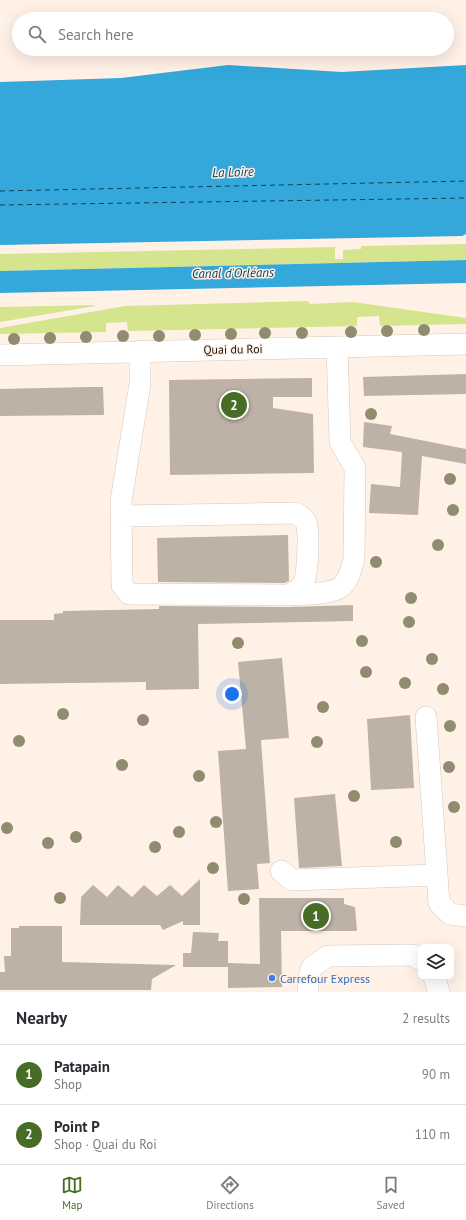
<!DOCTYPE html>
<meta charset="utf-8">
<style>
:root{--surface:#fff;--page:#f2f2f3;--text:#2b2b33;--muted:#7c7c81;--line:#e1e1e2;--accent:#476c26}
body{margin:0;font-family:"PT Sans",sans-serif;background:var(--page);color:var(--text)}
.controls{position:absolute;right:12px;bottom:12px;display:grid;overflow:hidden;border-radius:8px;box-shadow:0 4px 16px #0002}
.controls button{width:36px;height:36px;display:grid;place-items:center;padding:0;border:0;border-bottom:1px solid var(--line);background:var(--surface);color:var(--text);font:20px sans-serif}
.you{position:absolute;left:232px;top:694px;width:14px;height:14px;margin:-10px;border:3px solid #fff;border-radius:50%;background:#1a73e8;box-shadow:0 0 0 6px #1a73e833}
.badge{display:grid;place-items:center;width:26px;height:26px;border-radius:50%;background:var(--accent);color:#fff;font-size:13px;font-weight:700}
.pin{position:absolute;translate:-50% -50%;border:2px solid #fff;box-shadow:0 1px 4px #0006}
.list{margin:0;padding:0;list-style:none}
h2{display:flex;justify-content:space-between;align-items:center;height:52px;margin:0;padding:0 16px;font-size:17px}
h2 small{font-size:13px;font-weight:400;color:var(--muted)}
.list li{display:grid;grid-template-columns:26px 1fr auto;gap:12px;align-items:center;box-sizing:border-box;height:60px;padding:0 16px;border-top:1px solid var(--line)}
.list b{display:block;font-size:15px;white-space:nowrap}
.list p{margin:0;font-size:13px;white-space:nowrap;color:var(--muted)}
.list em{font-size:13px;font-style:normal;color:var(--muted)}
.icon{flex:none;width:22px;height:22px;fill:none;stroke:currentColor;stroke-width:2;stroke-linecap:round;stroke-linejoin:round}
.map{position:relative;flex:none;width:466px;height:992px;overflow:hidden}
.search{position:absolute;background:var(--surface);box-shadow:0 4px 16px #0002;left:12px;right:12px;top:12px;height:44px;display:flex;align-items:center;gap:10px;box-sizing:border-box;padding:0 14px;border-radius:22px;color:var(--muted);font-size:15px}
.sheet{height:172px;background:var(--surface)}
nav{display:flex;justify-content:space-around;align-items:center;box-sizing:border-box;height:56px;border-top:1px solid var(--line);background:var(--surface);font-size:11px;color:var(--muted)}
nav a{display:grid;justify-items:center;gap:2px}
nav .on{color:var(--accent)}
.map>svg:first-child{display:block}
.green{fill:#d4e58e}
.water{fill:#34a7db}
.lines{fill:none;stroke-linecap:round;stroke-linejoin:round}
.ferry{stroke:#104056;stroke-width:1;stroke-dasharray:5 4;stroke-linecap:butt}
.building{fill:#bcb2a5}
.minor-casing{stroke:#d5c8bc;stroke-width:22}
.minor{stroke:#fff;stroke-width:21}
.tree{fill:#8f8c70}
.shop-dot{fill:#3f7fe0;stroke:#fff1e6;stroke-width:1.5}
.labels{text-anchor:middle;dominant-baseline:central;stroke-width:3;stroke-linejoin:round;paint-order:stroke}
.street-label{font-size:12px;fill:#1a1512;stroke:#fff1e6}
.shop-label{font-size:12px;fill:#366cbe;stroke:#fff1e6;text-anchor:start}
.water-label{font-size:13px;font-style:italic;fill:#104056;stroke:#fff1e6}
</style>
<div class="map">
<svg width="466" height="992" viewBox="0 0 466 992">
<rect width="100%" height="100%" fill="#fff1e6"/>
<!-- green -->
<path class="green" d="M466 244V260L0 271V254L335 247V259H343V250L361 249V246Z
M308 301 310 304 353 302 466 318V324L380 326 379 316 357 317V326L128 331 127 322 106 323V332L0 334V328L125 306Z
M95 305V306L0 322V307Z"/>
<!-- water -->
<path class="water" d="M228 65 342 72 466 65V234L462 236 0 245V82L121 78Z
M466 260V283L0 293V271Z"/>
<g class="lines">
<!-- ferry -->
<path class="ferry" d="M0 191 466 181
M0 205 466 198"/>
</g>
<!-- building -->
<path class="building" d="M466 374V394L364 396 363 377Z
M312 378V397H273V408L313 414 314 473 170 475 169 380Z
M88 387H103L104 415 0 416V389Z
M364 422 392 426 390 434 466 449V464L422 456 418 515 369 513 371 484 400 487 402 452 363 447Z
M288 535 289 581 285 583 158 582 157 538Z
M353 605V621L198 624 199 689 146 690V682L0 684V620H54V614L63 613V611L159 609V606L288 607Z
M282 658 289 738 261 740 270 863 257 864 259 889 228 891 218 751 246 749 238 662Z
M410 715 414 788 371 790 367 719Z
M335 794 342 866 299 868 294 798Z
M200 879V925H183V921L163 930 160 925H80L81 897 93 885 107 897 118 885 132 897 144 885 157 896 170 885 182 896Z
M259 898H344V904L355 907 357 931H281L282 987 228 988V967H183V953H191L193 932 219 933 218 941H228V963L260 964Z
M19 926H62V962L176 965 152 979 151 990H0V972H5L4 956H11V928H19Z"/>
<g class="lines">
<!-- minor casing -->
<g class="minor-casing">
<path id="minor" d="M0 355 466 344
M121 516 295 513C301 516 306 519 307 526 309 536 308 576 303 584 299 590 294 592 288 595L129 594 122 585 121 501 140 384V351
M288 595C302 594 332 595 342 586 349 580 351 569 354 560L355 468 340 442 337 347
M426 717 439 903 450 914 466 916
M281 871 292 880 437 875
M434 977 439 992
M308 992V980L312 967 328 956 413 955 421 960"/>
</g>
<!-- minor -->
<use href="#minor" class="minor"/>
</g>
<!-- trees -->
<g class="tree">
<circle cx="424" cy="330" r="6"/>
<circle cx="387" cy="331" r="6"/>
<circle cx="351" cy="332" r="6"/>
<circle cx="265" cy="333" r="6"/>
<circle cx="302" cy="333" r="6"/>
<circle cx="231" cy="334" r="6"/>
<circle cx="195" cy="335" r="6"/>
<circle cx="123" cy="336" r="6"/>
<circle cx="159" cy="336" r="6"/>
<circle cx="86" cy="337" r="6"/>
<circle cx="50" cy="338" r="6"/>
<circle cx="14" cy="339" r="6"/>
<circle cx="371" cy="414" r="6"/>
<circle cx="450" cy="479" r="6"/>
<circle cx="453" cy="510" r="6"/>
<circle cx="438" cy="545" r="6"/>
<circle cx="376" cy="562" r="6"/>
<circle cx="411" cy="598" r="6"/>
<circle cx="409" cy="622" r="6"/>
<circle cx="362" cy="641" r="6"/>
<circle cx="238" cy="643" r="6"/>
<circle cx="432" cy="659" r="6"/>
<circle cx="366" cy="672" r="6"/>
<circle cx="405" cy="683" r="6"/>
<circle cx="443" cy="689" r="6"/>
<circle cx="323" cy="707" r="6"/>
<circle cx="63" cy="714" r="6"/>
<circle cx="143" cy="720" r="6"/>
<circle cx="450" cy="726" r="6"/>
<circle cx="19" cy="741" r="6"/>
<circle cx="317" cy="742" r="6"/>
<circle cx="122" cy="765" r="6"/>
<circle cx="449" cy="767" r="6"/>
<circle cx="199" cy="776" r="6"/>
<circle cx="354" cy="796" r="6"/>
<circle cx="454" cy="807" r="6"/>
<circle cx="216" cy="822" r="6"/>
<circle cx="7" cy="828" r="6"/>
<circle cx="179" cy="832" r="6"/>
<circle cx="76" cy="837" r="6"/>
<circle cx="396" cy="842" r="6"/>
<circle cx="48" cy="843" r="6"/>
<circle cx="155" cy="847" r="6"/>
<circle cx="213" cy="868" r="6"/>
<circle cx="60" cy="898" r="6"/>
<circle cx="244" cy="899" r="6"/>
</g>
<!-- markers -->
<circle class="shop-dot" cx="272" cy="978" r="4"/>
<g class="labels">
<!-- street labels -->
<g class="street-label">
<text transform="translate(233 349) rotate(-1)">Quai du Roi</text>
</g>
<!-- shop labels -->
<g class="shop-label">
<text x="280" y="978">Carrefour Express</text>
</g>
<!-- water labels -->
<g class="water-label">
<text transform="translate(233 172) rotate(-2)">La Loire</text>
<text transform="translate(233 273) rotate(-1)">Canal d'Orléans</text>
</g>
</g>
</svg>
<div class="controls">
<button><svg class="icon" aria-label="layers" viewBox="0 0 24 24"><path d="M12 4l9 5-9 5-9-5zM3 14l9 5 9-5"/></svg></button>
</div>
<div class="you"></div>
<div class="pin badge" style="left:316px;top:916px">1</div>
<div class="pin badge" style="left:234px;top:405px">2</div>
<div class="search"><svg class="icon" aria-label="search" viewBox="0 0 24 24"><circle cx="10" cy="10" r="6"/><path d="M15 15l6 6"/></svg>Search here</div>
</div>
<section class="sheet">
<h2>Nearby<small>2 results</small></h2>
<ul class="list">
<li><span class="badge">1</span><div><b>Patapain</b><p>Shop</p></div><em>90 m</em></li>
<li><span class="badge">2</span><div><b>Point P</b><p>Shop · Quai du Roi</p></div><em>110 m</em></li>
</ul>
</section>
<nav>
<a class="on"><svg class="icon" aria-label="map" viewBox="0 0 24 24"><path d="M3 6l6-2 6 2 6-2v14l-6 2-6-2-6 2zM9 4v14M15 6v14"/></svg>Map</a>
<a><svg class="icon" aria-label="directions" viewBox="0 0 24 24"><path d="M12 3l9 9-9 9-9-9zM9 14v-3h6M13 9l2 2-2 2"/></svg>Directions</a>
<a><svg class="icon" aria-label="saved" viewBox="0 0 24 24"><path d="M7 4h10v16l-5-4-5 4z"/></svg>Saved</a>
</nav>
